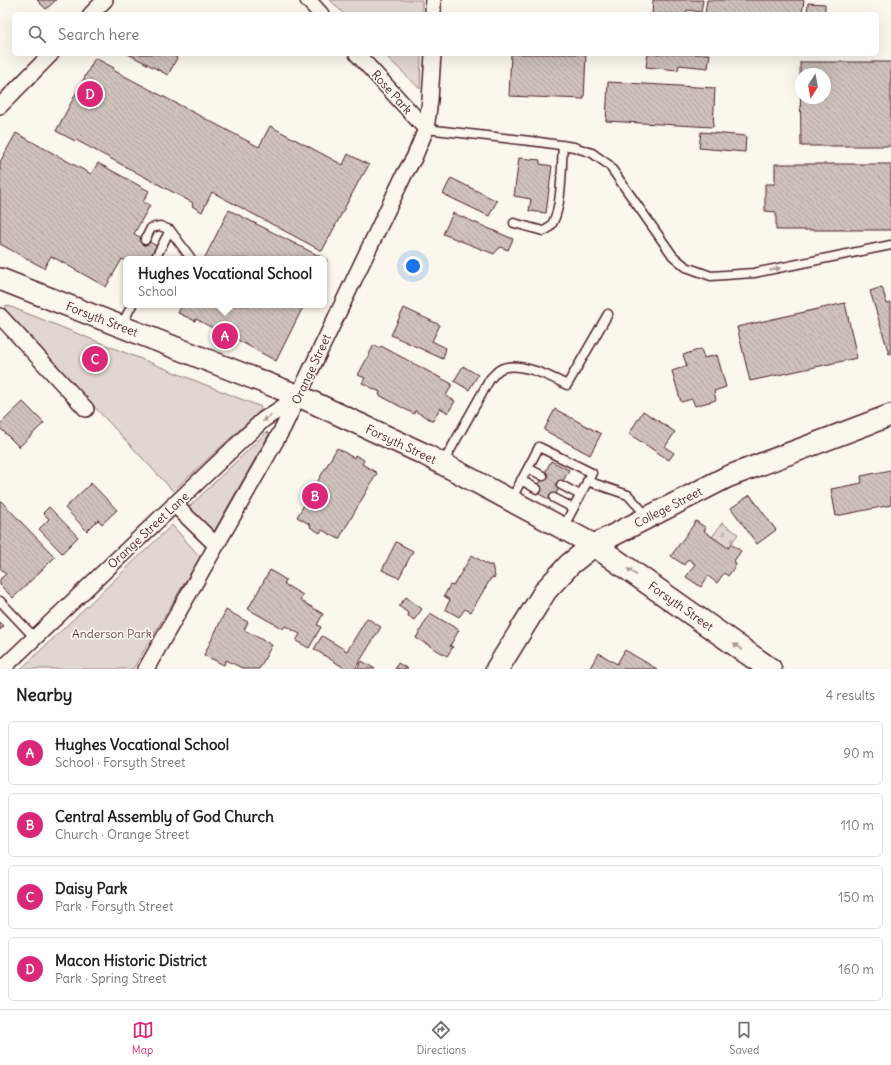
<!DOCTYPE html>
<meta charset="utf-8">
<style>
:root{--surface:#fff;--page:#f2f2f2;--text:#202124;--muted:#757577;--line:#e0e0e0;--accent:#db2777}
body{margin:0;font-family:Delius,sans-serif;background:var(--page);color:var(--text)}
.compass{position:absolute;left:795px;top:68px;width:36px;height:36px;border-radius:50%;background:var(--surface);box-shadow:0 4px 16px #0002;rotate:191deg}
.you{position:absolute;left:413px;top:266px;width:14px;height:14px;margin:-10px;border:3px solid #fff;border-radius:50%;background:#1a73e8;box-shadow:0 0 0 6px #1a73e833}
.badge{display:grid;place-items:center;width:26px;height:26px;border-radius:50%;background:var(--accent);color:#fff;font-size:13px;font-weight:700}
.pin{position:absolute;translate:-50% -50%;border:2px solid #fff;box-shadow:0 1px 4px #0006}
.popup{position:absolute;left:123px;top:256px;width:204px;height:52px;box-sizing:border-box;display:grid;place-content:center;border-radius:6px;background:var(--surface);filter:drop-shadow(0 1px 3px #0005);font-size:13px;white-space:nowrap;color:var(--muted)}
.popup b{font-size:15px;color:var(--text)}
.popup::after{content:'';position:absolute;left:50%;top:100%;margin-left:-8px;border:8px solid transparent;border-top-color:var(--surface)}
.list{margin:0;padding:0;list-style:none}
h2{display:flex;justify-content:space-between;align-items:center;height:52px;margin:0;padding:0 16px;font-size:17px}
h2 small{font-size:13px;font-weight:400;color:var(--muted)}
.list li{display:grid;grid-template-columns:26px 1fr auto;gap:12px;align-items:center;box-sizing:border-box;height:64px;margin:0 8px 8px;padding:0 8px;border:1px solid var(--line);border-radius:6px}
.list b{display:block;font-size:15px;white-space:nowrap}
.list p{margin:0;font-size:13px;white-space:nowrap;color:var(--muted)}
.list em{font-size:13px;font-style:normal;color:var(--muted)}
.icon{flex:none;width:22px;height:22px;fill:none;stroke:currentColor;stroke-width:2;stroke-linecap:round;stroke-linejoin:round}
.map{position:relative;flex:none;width:891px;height:669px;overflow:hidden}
.search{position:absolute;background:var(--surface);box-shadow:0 4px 16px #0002;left:12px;right:12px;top:12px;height:44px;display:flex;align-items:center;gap:10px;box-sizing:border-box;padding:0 14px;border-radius:6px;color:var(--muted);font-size:15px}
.sheet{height:340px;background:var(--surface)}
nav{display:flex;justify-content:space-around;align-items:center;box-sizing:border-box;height:56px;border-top:1px solid var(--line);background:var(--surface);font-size:11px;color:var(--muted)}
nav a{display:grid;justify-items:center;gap:2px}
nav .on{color:var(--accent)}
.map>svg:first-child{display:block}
.green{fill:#e2d7d0;stroke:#967b7e}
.cemetery{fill:url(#cemetery-stones);stroke:#967b7e}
.building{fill:url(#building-back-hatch);stroke:#4a1f2b;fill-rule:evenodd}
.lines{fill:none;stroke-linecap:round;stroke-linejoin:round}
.lane-casing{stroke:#4a1f2b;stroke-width:11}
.street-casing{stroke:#4a1f2b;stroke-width:18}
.secondary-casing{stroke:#4a1f2b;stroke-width:24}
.primary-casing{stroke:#4a1f2b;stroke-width:25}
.lane{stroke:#fbf7ec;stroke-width:8}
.street{stroke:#fbf7ec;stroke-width:15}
.secondary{stroke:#fbf7ec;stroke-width:21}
.primary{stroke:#fbf7ec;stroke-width:22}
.oneway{fill:#ab9695}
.labels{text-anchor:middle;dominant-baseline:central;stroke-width:3.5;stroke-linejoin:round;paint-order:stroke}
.street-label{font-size:12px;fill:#4a1f2b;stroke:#fbf7ec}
.park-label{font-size:12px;fill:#704d54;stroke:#fbf7ec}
</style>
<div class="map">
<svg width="891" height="669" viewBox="0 0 891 669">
<defs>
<pattern id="cemetery-stones" width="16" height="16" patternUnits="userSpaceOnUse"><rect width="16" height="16" fill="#e2d7d0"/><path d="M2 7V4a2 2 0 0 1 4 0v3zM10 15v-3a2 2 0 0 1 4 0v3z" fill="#c3b8b3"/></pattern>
<pattern id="building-back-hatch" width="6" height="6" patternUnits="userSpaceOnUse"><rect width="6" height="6" fill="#cfc2bc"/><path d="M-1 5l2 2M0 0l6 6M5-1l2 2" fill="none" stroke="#b3a6a2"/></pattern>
</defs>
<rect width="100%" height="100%" fill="#fbf7ec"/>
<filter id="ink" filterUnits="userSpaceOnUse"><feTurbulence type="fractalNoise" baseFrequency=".025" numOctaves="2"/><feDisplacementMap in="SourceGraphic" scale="8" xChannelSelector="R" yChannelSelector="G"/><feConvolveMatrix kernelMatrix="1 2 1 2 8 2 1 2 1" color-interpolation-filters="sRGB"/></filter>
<g filter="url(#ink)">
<!-- green -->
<path class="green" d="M330 0H422V14H344Z
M384 54H421L420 89Z
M6 305 261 407 260 411 173 491 5 311Z
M267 432 269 434 213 533 189 507Z
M172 525 200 557 133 669H21Z"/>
<!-- cemetery -->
<path class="cemetery" d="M722 523 738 534 728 548 712 537Z"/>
<!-- building -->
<path class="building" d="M37 0H56L46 9Z
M653 0H703L701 12 687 10 686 14H652Z
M707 0H804L802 14H705Z
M808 3 825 4V14H807Z
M128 54H170L177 58 168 75Z
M511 54H586L584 99 509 96Z
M648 54H710L708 68 679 65 678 70 646 67Z
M95 58 114 68 113 70 259 147 270 126 343 165 348 154 369 165 363 175H362L322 251 212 192 202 212 192 206 193 203 76 140 75 141 56 131Z
M800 62H891V146H801ZM801 74H825V98H801Z
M608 82 715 88 713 127 606 121Z
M701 132 746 136 745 152 699 148Z
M16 133 91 174 98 163 149 191 143 202 150 205 134 234 157 246 150 259H126V261L122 259 106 287 51 256 44 268 0 244V162Z
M519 158 540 160V164L552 166 546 213 529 211 531 199 514 196Z
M775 164H891V230H776V212L765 211V184H775Z
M451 178 497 201 489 216 443 194Z
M229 210 327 260 324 266V259H204Z
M453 213 513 239 508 250 500 247 494 254 443 234Z
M882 287 887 304 891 303V353L889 354 870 291Z
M845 303 857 358 750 381 737 327Z
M182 305H304L276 361 236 339 234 341 218 333 220 332 196 319 195 321 178 313Z
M404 308 440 325 432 341 446 348 443 359 391 335Z
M374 345 379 348 381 346 452 384 446 396 455 401 448 413 440 408 433 421 415 411 414 414 379 395 380 392 362 383 365 378 358 375Z
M701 349 704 358 717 355 726 387 714 391 716 400 695 406 692 399 681 402 672 371 687 366 683 355Z
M463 366 478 375 469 390 454 381Z
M23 402 44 423 19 447 0 428V424Z
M555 409 601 434 590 455 544 430Z
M643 411 675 432 665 447 674 453 669 460 629 434Z
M337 448 354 458 355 455 364 460 362 464 377 473 339 539 322 530 320 533 310 527 311 525 297 517Z
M551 461 569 470 552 501 535 492Z
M891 470V505L836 516 831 489 862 483 861 476Z
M91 483 117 510 102 524 98 520 87 531 65 508Z
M750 495 776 530 757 544 731 508Z
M0 500 55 557 13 598 0 585V579L6 574 0 568Z
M49 507 78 537 62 553 39 529 49 519 43 513Z
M696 521 706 528 704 531 728 548 731 544 741 551 734 561 736 565 728 576 724 573 717 583 708 576 701 587 686 577 695 564 688 559 684 565 671 556Z
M396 542 413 551 399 578 382 570Z
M472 555 488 565H492L495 577 491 578 471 612 465 609 459 617 445 609 450 600 444 596 450 585 453 586Z
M270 570 286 580 284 584 303 595 300 600 323 614 317 625 321 627 309 648 296 641 300 634 285 626 283 629 248 609Z
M406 597 422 609 414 620 408 616 409 614 399 606Z
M226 610 248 622 244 630 272 645 259 669H244L226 660 224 665 204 655Z
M430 613 459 630 450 646 453 647 447 656 416 638Z
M367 618 381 627 355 669H346L314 649 322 636 347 651Z
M0 622 4 626 0 630Z
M625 650 657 669H589L599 653 617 664Z
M362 661 375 669H357Z
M398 663 408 669H395Z"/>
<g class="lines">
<!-- lane casing -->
<g class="lane-casing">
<path id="lane" d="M426 129 539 142 574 147 592 153 609 165 673 256 686 267 711 276 754 273 891 245
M514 223 543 231C564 227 561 163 563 145
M145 240 151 228 160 226 170 230 190 257
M155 259 170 230
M121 326 132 305
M443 463 490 379C493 376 496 372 499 370 515 359 552 377 567 385L608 314
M528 468 543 476
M521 480 537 489
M587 481 628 495 647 516
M561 485 580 495
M554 498 573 508
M511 500 539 447 592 473 563 528
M0 601 35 638"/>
</g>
<!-- street casing -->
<g class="street-casing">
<path id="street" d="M308 0 321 14
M91 14 105 0
M433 14V0
M357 54 426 129
M0 106 51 54
M0 316 86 409
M174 504 216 545
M2 669 263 420 298 397
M146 669 283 428 405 173 414 158 426 129 430 100 433 54"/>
</g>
<!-- secondary casing -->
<g class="secondary-casing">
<path id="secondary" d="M0 279 299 396 424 454 594 545 727 477 891 415"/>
</g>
<!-- primary casing -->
<g class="primary-casing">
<path id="primary" d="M497 669 546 590 570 564 594 545 770 669"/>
</g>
<!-- lane -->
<use href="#lane" class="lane"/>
<!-- street -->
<use href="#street" class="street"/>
<!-- secondary -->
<use href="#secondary" class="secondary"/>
<!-- primary -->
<use href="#primary" class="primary"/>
</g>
<!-- one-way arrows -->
<defs><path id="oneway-solid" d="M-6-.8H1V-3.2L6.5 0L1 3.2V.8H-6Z"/></defs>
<g class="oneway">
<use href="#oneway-solid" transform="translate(775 269) rotate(-12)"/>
<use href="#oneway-solid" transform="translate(267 418) rotate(144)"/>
<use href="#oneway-solid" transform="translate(632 572) rotate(-145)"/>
<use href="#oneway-solid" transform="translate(738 647) rotate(-145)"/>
</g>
</g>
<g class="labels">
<!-- street labels -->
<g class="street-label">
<text transform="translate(392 92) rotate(48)">Rose Park</text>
<text transform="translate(102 319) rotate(21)">Forsyth Street</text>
<text transform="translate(311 369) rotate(-65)">Orange Street</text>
<text transform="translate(401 444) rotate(25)">Forsyth Street</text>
<text transform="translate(668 507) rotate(-27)">College Street</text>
<text transform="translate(148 530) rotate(-43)">Orange Street Lane</text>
<text transform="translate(681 606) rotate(35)">Forsyth Street</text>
</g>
<!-- park labels -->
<g class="park-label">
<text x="112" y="633">Anderson Park</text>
</g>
</g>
</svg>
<svg class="compass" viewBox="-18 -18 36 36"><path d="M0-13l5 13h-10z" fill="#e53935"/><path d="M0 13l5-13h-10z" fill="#757577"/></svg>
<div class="you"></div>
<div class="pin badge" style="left:225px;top:336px">A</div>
<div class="popup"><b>Hughes Vocational School</b>School</div>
<div class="pin badge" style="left:315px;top:496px">B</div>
<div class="pin badge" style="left:95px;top:359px">C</div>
<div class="pin badge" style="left:90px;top:94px">D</div>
<div class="search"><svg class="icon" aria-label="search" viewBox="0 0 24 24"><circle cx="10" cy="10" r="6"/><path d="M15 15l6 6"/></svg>Search here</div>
</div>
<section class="sheet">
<h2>Nearby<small>4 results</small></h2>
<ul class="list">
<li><span class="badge">A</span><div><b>Hughes Vocational School</b><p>School · Forsyth Street</p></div><em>90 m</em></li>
<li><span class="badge">B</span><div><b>Central Assembly of God Church</b><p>Church · Orange Street</p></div><em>110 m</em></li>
<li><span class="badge">C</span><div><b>Daisy Park</b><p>Park · Forsyth Street</p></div><em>150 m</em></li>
<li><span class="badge">D</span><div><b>Macon Historic District</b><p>Park · Spring Street</p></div><em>160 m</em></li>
</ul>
</section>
<nav>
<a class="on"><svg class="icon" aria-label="map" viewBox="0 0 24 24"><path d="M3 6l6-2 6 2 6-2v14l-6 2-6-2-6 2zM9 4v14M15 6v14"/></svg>Map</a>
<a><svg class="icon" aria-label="directions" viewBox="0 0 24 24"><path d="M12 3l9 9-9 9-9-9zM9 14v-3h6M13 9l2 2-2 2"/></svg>Directions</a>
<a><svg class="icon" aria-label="saved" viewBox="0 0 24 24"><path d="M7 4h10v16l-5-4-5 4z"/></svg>Saved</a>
</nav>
